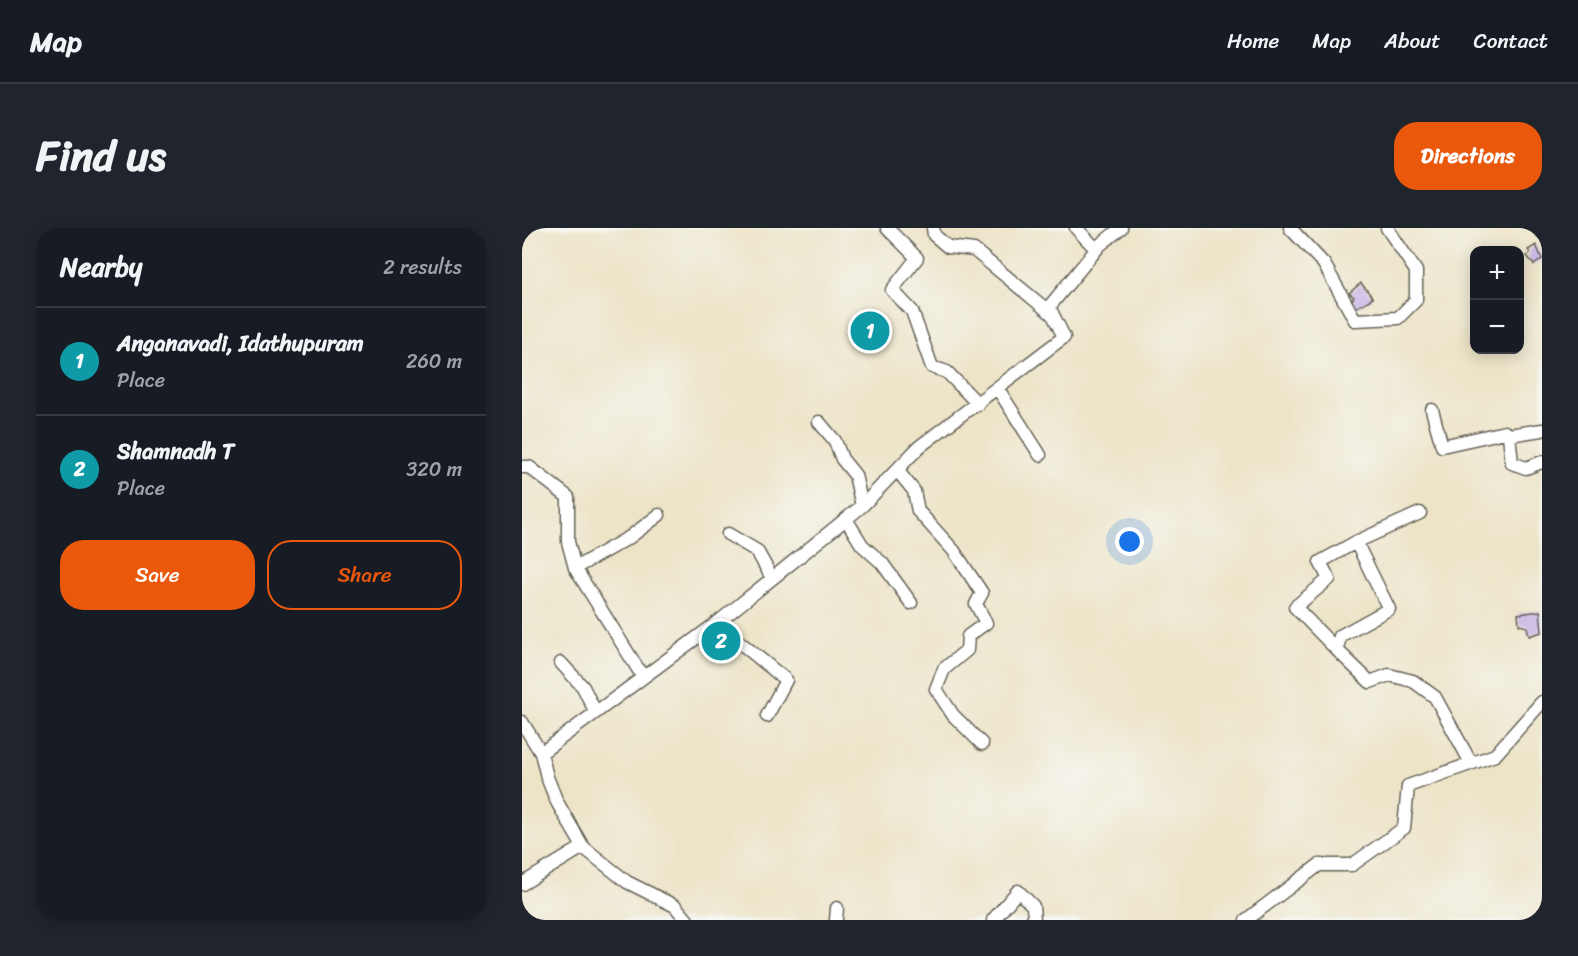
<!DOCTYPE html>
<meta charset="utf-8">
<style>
:root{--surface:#171b24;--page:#20242c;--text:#f1f3f6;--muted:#9ea1a6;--line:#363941;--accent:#ea580c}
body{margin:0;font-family:Sriracha,sans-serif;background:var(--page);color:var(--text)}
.controls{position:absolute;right:18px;top:18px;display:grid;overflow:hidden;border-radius:12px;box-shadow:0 3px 15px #0003}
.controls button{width:54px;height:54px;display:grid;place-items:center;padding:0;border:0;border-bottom:2px solid var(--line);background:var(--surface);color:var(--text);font:30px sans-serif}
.you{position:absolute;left:608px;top:314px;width:21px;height:21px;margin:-15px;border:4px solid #fff;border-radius:50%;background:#1a73e8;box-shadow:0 0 0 9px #1a73e833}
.badge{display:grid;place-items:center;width:39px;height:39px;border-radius:50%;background:var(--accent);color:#fff;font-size:20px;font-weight:700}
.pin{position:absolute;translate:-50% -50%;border:3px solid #fff;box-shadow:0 2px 6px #0006}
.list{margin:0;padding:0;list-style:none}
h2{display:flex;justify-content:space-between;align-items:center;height:78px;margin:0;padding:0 24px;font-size:26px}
h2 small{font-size:20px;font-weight:400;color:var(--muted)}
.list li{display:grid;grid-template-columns:39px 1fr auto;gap:18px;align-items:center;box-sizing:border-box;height:108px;padding:0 24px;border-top:2px solid var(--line)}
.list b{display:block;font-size:22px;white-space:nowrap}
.list p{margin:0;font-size:20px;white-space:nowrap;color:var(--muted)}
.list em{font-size:20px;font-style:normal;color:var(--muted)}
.actions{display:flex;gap:12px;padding:18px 24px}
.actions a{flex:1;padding:14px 0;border:2px solid var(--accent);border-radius:24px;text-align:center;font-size:21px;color:var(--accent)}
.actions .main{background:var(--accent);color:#fff}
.map{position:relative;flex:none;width:1020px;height:692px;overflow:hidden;border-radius:24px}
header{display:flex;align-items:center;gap:36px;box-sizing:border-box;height:84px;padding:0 30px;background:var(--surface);border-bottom:2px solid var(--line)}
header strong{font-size:28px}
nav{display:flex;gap:33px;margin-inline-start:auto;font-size:21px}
.intro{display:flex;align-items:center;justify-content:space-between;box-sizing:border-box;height:144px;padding:0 36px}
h1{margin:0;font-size:42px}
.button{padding:15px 27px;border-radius:24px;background:var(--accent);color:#fff;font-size:21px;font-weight:700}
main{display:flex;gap:36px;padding:0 36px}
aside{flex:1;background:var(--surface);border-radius:24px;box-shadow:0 3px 15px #0003}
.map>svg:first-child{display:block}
.building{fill:#c5b2e5}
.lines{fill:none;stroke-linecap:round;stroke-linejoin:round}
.minor-casing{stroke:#656258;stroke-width:15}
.minor{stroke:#fff;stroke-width:12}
</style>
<header>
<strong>Map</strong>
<nav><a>Home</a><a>Map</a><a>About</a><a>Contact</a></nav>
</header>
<div class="intro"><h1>Find us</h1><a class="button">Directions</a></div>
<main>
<aside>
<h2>Nearby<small>2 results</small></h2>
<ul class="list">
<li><span class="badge" style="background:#0f9aa8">1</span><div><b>Anganavadi, Idathupuram</b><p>Place</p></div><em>260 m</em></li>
<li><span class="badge" style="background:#0f9aa8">2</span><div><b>Shamnadh T</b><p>Place</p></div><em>320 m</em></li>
</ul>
<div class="actions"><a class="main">Save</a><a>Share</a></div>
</aside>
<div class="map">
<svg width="1020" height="692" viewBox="0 0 1020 692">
<rect width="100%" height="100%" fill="#f6f6f2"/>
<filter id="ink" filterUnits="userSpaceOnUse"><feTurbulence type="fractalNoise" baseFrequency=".0167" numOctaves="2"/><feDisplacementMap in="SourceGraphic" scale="12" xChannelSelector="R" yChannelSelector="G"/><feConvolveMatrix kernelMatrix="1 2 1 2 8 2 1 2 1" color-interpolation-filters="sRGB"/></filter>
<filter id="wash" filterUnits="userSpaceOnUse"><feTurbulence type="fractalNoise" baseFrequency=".008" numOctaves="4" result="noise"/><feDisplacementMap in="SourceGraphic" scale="24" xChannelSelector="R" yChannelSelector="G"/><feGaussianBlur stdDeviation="1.35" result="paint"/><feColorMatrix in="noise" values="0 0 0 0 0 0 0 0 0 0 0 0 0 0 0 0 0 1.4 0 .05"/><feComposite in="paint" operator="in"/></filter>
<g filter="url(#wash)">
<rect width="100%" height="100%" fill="#ede4c7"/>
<g id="blocks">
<!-- building -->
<path class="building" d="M1014 17 1020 31 1012 37 1005 28 1008 25 1006 22Z
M839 55 851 70 830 82 827 77 832 69 827 65Z
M343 98 354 100 353 109 341 106Z
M1018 383 1020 404 1007 408 1005 399 997 397 996 386Z
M198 404 209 413 199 422 190 412Z"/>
</g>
</g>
<g filter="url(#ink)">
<use href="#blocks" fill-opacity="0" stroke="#656258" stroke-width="1.5"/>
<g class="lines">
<!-- minor casing -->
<g class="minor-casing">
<path id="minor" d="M365 0 395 30 370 62 390 83 410 139 425 144 456 176
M411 0 412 7 426 19 452 22 531 87
M554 0 574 21
M768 0 802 36 833 92 876 90 894 72V43L865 0
M1016 0 1020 4
M476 161 518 227
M910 182 920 218 983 204 987 207 990 235 1004 240 1020 234
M297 194 313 213 320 231 333 247 340 278
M987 207 1020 202
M0 239H7L46 269V314L53 340 121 449
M375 242 392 263 396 283 432 323 460 365 454 376 464 395 446 408 445 422 422 441 414 461 431 487 460 516
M898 285 834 314 867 381 818 408 815 422 848 454 867 447 891 453 913 469 949 535
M324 291 340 317 360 335 389 375
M206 306 235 323 250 350
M53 340 108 309 137 287
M194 395 264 452 245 488
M815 422 773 379 807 351 798 334 834 314
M39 435 61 459 73 483
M0 494 19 525 25 549 35 574 61 619 0 656
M19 525 200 391 340 278 397 219 542 109 527 79 578 17 599 0
M61 619 105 654 153 678 165 692
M314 692 315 680
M471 692 496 663 511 678 512 692
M724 692 797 637H830L882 600 886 558 973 527 1020 474"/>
</g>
<!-- minor -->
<use href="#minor" class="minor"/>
</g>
</g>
</svg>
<div class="controls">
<button>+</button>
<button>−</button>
</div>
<div class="you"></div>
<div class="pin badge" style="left:348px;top:103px;background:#0f9aa8">1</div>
<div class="pin badge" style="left:199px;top:413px;background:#0f9aa8">2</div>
</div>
</main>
